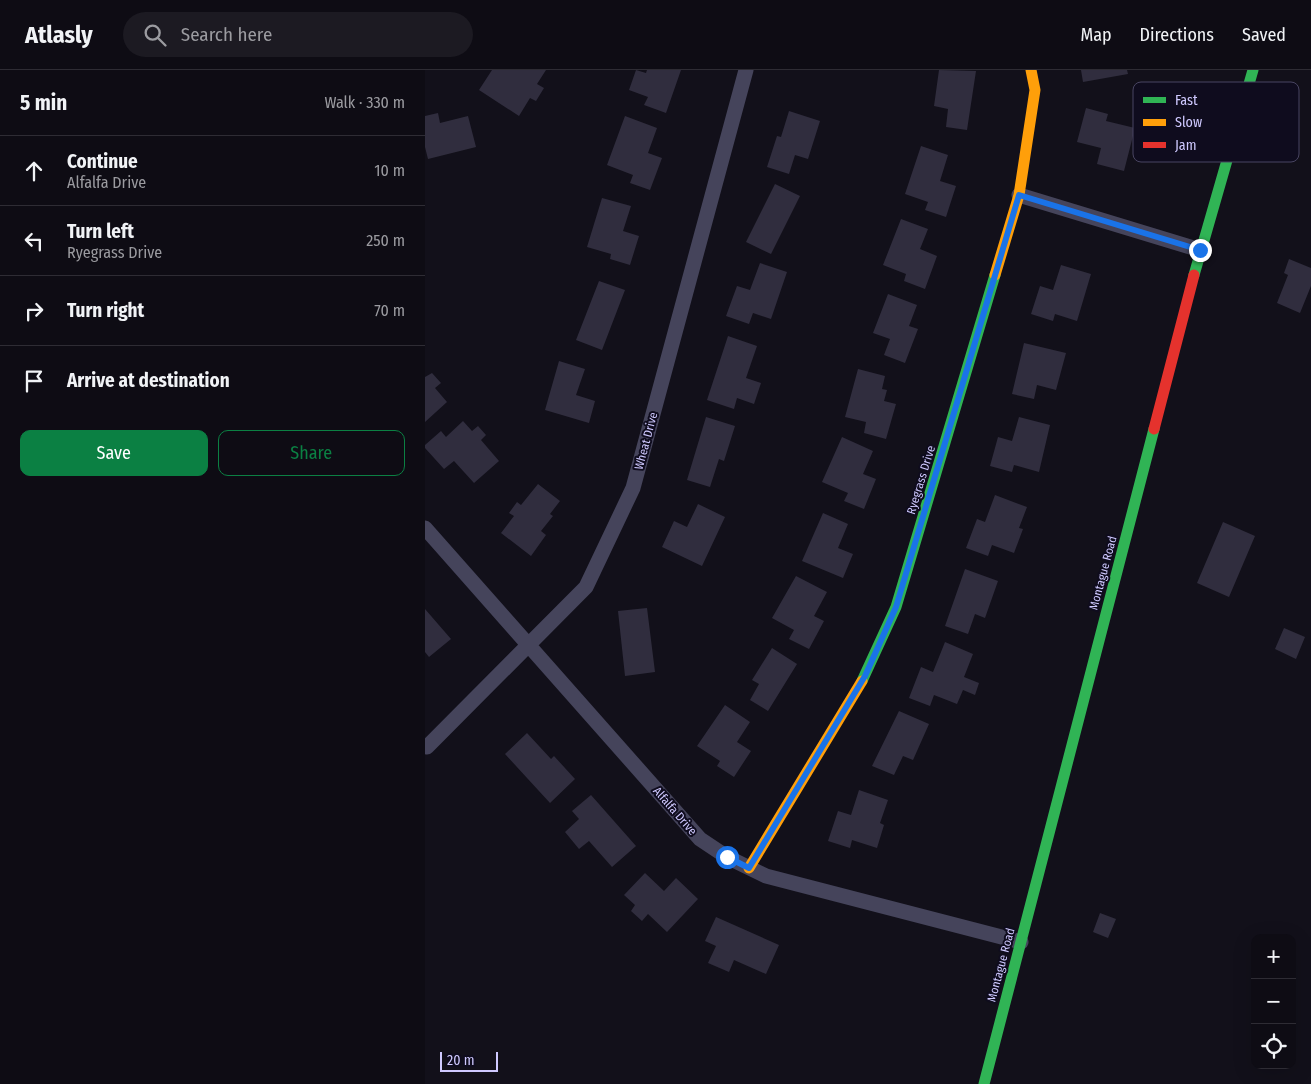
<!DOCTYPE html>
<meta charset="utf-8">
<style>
:root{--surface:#0e0c14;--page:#1c1a22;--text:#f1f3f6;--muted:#9b9ba0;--line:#2e2c34;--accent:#0b8043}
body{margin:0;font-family:"Fira Sans Condensed",sans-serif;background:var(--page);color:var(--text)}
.controls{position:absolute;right:15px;bottom:15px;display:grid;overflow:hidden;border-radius:10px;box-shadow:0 5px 20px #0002}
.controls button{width:45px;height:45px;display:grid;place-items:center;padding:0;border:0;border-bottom:1px solid var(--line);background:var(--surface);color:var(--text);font:25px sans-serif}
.scale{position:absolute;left:15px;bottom:12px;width:58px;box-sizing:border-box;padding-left:5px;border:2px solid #cfc9ff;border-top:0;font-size:14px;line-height:18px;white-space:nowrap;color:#cfc9ff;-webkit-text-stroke:4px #0f0c1e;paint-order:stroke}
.stop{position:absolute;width:15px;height:15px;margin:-11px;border:4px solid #1a73e8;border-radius:50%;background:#fff}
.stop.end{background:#1a73e8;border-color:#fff;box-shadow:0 1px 5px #0008}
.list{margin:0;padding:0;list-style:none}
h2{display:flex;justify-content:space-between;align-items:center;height:65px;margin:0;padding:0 20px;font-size:21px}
h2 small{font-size:16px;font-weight:400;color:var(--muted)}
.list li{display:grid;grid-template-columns:32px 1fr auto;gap:15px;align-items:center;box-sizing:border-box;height:70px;padding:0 20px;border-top:1px solid var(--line)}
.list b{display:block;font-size:19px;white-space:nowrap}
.list p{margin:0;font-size:16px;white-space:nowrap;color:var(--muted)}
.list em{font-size:16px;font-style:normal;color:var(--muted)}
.actions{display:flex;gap:10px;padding:15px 20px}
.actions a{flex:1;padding:11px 0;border:1px solid var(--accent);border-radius:10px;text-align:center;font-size:18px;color:var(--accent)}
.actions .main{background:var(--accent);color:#fff}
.icon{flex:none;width:28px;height:28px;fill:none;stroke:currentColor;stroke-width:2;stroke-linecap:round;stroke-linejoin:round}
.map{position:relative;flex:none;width:886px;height:1014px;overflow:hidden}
header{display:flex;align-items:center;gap:30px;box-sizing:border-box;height:70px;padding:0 25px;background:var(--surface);border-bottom:1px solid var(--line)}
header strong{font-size:24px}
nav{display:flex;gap:28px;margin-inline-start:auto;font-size:18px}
.search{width:350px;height:45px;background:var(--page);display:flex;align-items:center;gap:12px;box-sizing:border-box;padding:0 18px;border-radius:28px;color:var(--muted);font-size:19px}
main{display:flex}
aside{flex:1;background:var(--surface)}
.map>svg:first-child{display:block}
.building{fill:#302d3e}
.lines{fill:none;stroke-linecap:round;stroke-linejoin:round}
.street{stroke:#45445b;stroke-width:15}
.fast{stroke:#30b455;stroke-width:11}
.slow{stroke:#ff9f0a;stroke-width:11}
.jam{stroke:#e5322d;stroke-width:11}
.route{stroke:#1a73e8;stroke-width:6}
.labels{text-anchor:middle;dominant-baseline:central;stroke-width:4;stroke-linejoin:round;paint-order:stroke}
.street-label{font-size:12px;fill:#cfc9ff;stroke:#0f0c1e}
.key{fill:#0f0c1e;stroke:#494562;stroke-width:1}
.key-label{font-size:14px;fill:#cfc9ff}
</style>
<header>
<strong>Atlasly</strong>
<div class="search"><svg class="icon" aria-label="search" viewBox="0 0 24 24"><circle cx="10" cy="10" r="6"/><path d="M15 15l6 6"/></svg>Search here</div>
<nav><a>Map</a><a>Directions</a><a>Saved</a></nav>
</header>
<main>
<aside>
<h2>5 min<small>Walk · 330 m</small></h2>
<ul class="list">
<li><svg class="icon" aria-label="ahead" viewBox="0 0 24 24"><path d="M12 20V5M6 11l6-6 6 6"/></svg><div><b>Continue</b><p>Alfalfa Drive</p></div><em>10 m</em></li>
<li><svg class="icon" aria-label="left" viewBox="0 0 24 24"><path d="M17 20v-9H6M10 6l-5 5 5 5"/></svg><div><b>Turn left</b><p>Ryegrass Drive</p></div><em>250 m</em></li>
<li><svg class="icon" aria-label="right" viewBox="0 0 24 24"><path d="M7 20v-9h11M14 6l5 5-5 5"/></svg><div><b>Turn right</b></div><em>70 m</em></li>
<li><svg class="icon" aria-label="arrive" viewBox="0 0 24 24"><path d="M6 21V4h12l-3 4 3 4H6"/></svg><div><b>Arrive at destination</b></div></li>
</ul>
<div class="actions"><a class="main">Save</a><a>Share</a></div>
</aside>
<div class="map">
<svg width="886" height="1014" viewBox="0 0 886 1014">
<rect width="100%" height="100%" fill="#12101a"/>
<!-- building -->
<path class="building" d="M67 0H121L112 14 119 18 111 31 105 28 94 46 54 20Z
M211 0 221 3 222 0H256L241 43 219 35 223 27 204 20Z
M514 0 551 1 542 60 521 57 523 39 509 36Z
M656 0H702L703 4 658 12Z
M661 38 683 44 681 51 710 58 699 101 672 94 676 78 652 72Z
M364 41 395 51 383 89 370 85 364 104 342 97 352 66 356 67Z
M13 43 15 53 43 46 51 77 3 89 0 77V46Z
M200 46 232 58 223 83 237 88 225 120 205 113 208 105 182 95Z
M496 76 523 85 515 111 531 116 521 147 500 140 503 132 480 124Z
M350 114 375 126 346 184 321 172Z
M177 128 206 136 198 161 214 166 205 195 185 189 186 184 162 177Z
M476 149 503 159 495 179 512 186 500 219 479 211 481 204 458 195Z
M864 189 886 198V216L875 243 852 233 863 205 859 203Z
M335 193 362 202 346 249 328 243 324 254 301 246 312 216 325 220Z
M636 195 666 204 652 251 630 244 628 251 606 244 615 216 628 220Z
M174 211 200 220 177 280 151 270Z
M463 224 492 235 484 256 493 259 480 293 459 285 465 269 448 263Z
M303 266 332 276 321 308 336 313 329 334 312 328 309 339 282 330Z
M599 273 641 283 631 320 612 315 609 329 587 324Z
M134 291 160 299 151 325 170 331 164 353 120 340Z
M433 299 460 306 457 319 462 320 459 331 471 334 461 369 439 363 441 352 420 347Z
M7 303 16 313 10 318 22 332 0 352V307Z
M281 347 310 356 299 391 294 389 285 417 262 410Z
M594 347 625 355 614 402 589 395 587 402 565 396 573 367 587 371Z
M38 351 47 361 53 356 61 365 56 370 74 391 49 413 29 391 19 399 0 378V375L16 361 21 367Z
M417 367 448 381 438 404 451 409 439 439 419 431 423 423 397 412Z
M113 414 135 431 125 444 128 446 116 461 121 465 106 486 76 463 89 446 84 443 92 432 96 435Z
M570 425 602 437 594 458 598 459 589 483 567 475 563 486 541 478 552 449 560 452Z
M273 434 300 447 277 496 237 477 249 451 262 457Z
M398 443 423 454 413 478 428 484 418 508 377 491Z
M798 452 830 466 804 527 772 513Z
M540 499 573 511 560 548 550 544 543 564 520 556Z
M371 506 402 522 389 546 399 551 384 579 364 569 369 560 347 548Z
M222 538 230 602 200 606 193 541Z
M0 539 26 569 4 587 0 582Z
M859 558 880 567 871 589 850 579Z
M520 572 548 584 539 607 554 613 550 625 538 620 532 634 509 625 505 636 484 628 496 597 508 602Z
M347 578 372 594 343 641 325 630 334 614 327 610Z
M300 635 325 652 312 672 326 681 309 707 292 696 295 691 272 676Z
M474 641 504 654 488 690 478 686 469 705 447 696Z
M102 663 126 689 129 686 150 709 125 733 80 684Z
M434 720 463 730 455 753 459 755 452 778 427 770 425 778 403 771 413 741 426 745Z
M166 725 211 776 187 797 164 771 154 779 140 762 154 749 147 741Z
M220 803 239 821 251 808 273 829 242 862 223 844 217 851 206 841 210 835 199 825Z
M675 843 691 849 683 868 668 862Z
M291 847 354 875 341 904 309 890 304 902 283 893 291 876 280 871Z"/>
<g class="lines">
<!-- street -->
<path class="street" d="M594 125 775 180
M0 458 275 769 302 787 341 806 596 872
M2 677 161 517 208 418 321 0"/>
<!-- fast -->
<path class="fast" d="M769 205 828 0
M437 611 471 537 570 205
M559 1014 729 359"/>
<!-- slow -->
<path class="slow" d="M570 205 594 125 610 20 606 0
M324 798 437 611"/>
<!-- jam -->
<path class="jam" d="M729 359 769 205"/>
</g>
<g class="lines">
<!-- route -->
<path class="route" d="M302 787 324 798 440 606 471 537 594 125 775 180"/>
</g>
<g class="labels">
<!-- street labels -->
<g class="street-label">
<text transform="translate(221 371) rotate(-75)">Wheat Drive</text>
<text transform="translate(496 410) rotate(-73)">Ryegrass Drive</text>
<text transform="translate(678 503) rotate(-75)">Montague Road</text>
<text transform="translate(250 741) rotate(49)">Alfalfa Drive</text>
<text transform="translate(576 895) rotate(-75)">Montague Road</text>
</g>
</g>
<!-- legend -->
<rect x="708" y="12" width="166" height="80" rx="8" class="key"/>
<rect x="718" y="27" width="23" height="6" fill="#30b455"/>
<rect x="718" y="49" width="23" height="7" fill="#ff9f0a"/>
<rect x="718" y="72" width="23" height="6" fill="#e5322d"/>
<g class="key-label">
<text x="750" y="35">Fast</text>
<text x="750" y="57">Slow</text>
<text x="750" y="80">Jam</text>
</g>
</svg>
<div class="controls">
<button>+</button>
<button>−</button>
<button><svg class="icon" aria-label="locate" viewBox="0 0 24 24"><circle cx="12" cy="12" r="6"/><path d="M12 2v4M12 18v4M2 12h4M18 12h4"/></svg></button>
</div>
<div class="scale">20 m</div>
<div class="stop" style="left:302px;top:787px"></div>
<div class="stop end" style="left:775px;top:180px"></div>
</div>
</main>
